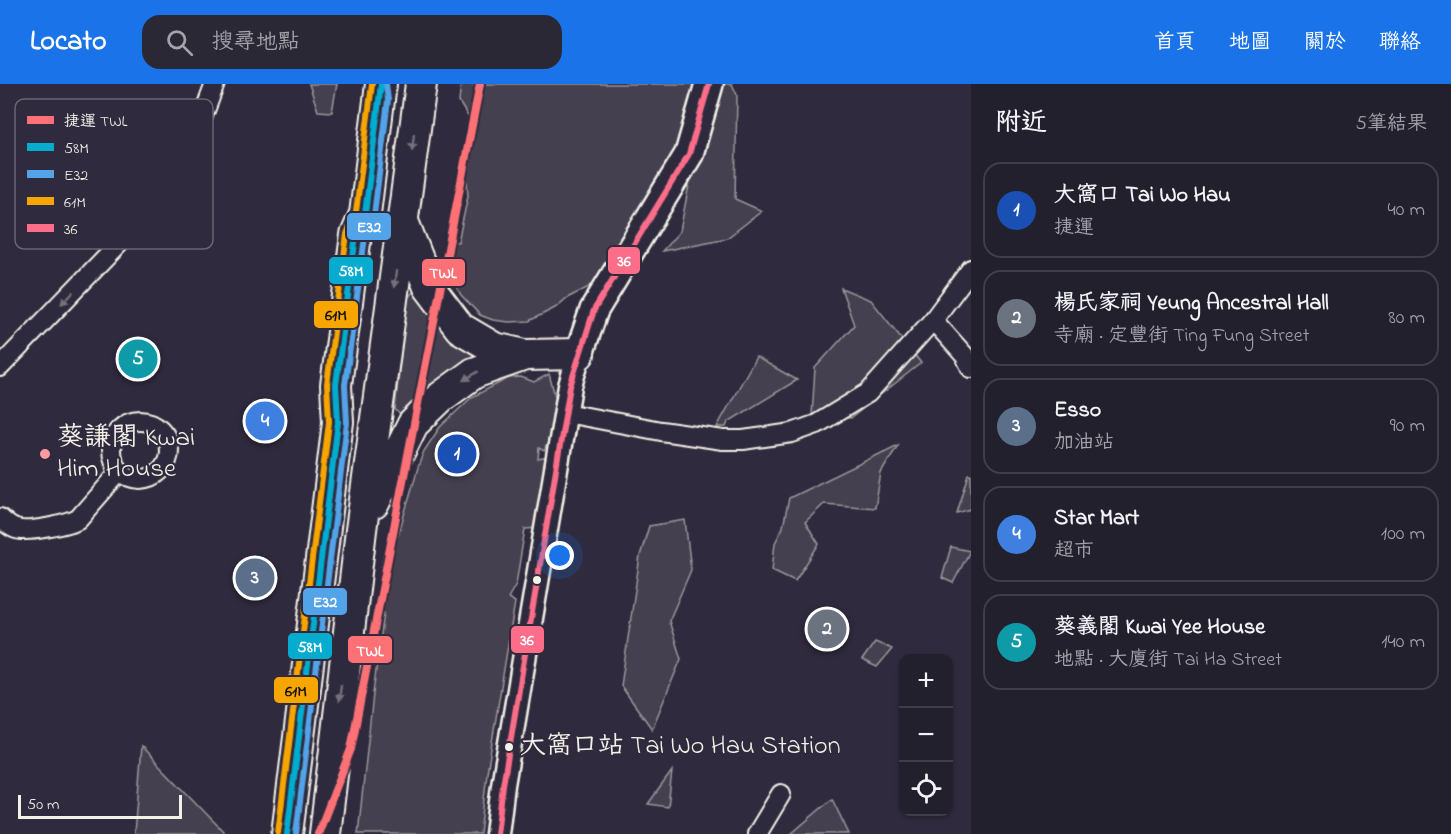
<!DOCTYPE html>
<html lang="zh-TW">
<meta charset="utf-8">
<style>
:root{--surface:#23202e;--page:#2b2836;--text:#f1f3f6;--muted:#a3a3aa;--line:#403e4a;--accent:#1a73e8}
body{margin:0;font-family:"Indie Flower","LXGW WenKai TC",sans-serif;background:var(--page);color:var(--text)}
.controls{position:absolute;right:18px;bottom:18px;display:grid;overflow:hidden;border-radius:12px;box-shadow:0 2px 4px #0004}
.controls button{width:54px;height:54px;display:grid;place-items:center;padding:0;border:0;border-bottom:2px solid var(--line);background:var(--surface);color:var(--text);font:30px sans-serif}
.scale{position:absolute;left:18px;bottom:15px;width:164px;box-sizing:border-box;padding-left:6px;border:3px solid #f4f1e8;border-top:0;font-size:16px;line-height:21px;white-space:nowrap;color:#f4f1e8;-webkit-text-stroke:4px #2f2a3d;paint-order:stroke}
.you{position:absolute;left:560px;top:472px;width:21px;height:21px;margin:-15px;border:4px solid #fff;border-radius:50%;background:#1a73e8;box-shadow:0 0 0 9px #1a73e833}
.badge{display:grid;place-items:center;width:39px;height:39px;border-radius:50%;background:var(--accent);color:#fff;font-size:20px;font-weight:700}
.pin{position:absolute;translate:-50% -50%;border:3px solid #fff;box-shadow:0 2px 6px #0006}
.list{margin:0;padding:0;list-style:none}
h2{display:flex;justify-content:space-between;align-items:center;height:78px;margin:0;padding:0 24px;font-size:26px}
h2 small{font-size:20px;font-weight:400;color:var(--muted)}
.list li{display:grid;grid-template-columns:39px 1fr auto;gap:18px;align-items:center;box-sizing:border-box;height:96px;margin:0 12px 12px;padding:0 12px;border:2px solid var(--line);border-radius:18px}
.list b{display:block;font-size:22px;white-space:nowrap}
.list p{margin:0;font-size:20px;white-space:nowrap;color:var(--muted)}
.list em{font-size:20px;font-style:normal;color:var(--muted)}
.icon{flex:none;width:33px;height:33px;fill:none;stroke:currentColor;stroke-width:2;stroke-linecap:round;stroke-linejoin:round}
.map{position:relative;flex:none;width:971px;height:750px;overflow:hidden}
header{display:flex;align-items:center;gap:36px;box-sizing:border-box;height:84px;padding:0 30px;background:var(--accent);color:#fff}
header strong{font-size:28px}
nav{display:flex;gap:33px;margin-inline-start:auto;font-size:21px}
.search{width:420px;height:54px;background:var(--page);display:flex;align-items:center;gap:15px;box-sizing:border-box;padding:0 21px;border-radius:18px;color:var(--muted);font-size:22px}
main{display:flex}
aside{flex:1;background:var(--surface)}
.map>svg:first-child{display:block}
.green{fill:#454050;stroke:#9c989c;stroke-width:1.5}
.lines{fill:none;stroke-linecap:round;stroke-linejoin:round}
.minor-casing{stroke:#f4f1e8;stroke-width:22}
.tertiary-casing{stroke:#f4f1e8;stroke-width:27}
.secondary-casing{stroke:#f4f1e8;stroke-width:32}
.primary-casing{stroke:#f4f1e8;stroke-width:34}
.minor{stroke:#2f2a3d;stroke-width:18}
.tertiary{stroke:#2f2a3d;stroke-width:22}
.secondary{stroke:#2f2a3d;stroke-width:27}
.primary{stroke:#2f2a3d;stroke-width:30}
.bus-1-casing{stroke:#2f2a3d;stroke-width:10}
.bus-2-casing{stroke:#2f2a3d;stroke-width:10}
.bus-3-casing{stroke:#2f2a3d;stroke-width:10}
.bus-4-casing{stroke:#2f2a3d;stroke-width:10}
.bus-1{stroke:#06acd0;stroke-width:6}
.bus-2{stroke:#53a3e8;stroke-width:6}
.bus-3{stroke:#f7a600;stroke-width:6}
.bus-4{stroke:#fb6d88;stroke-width:6}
.metro-1-casing{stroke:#2f2a3d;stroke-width:12}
.metro-1{stroke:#fc7176;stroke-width:8}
.oneway{fill:#747079}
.poi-dot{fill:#ff9aa2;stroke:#2f2a3d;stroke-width:2}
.bus-dot{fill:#f4f1e8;stroke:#2f2a3d;stroke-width:2}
.labels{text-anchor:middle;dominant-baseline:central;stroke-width:4.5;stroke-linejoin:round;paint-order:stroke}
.bus-label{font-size:26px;fill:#f4f1e8;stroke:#2f2a3d;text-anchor:start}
.poi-label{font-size:27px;fill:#f4f1e8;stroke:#2f2a3d;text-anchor:start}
.key{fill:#2f2a3d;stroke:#6a6670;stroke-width:1.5}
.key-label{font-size:16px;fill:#f4f1e8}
.line-badge{stroke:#2f2a3d;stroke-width:2}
.badge-label{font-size:16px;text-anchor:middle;font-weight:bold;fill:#fff}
.pale-badge-label{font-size:16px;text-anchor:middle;font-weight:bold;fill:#111}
</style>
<header>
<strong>Locato</strong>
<div class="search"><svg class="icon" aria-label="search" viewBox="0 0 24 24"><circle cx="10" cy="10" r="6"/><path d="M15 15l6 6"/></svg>搜尋地點</div>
<nav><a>首頁</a><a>地圖</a><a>關於</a><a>聯絡</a></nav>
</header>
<main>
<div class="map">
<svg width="971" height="750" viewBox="0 0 971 750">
<rect width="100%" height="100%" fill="#2f2a3d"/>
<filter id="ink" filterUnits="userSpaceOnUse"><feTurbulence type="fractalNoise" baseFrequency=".0167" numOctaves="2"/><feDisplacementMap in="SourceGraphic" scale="12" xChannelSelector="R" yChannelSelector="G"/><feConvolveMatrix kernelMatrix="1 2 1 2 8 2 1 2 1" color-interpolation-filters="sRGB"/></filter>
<g filter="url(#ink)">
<!-- green -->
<path class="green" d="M309 0H337L332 28 318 27Z
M461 0H701L679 103 609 193 567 214 555 224 529 237 509 238 493 236 480 231 461 211 452 195 446 167 449 157 458 158 468 112 465 66 469 34 459 18Z
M720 0H732L737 11 735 115 762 127 727 154 662 167 680 147 691 91Z
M841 204 871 216 921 279 851 334 812 332 815 284 854 241Z
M416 208 474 267V271L436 298 401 332 395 325 407 215 412 209Z
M756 273 797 296 728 338 726 343H717Z
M549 290 560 330 544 367 539 364 538 375 549 373 538 444 525 445 516 500 508 514 515 518 487 689 480 750H358L374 601 384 529 374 526 383 472 397 455 419 380 424 367 440 343 472 313 509 294 521 293 534 298Z
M898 361 881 389 875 424 824 420 805 438 819 460 795 497 772 486 775 459 783 443 789 414Z
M969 390H971V425L957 429Z
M685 436 691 486 669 537 681 575 652 645 621 602 640 472 649 442Z
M951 463 970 467 953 499 942 494Z
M875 558 892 565 877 583 862 576Z
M141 662 223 747V750H134Z
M672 687 668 723 648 720Z
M832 715 849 750H791Z"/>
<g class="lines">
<!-- minor casing -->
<g class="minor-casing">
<path id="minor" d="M933 236 965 272 971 284
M0 283 158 119 175 96 188 72 215 0
M566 329 661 347 723 356H743L792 349 817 340 868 309 933 236 971 185
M111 366a29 29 0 1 1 58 0a29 29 0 1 1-58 0Z
M0 434C5 438 9 443 16 445 27 449 67 441 78 435L120 387
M757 750 781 710"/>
</g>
<!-- tertiary casing -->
<g class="tertiary-casing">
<path id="tertiary" d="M497 750 503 701 570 302 579 270"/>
</g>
<!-- secondary casing -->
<g class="secondary-casing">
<path id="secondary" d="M579 270 594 226 689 70 709 0"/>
</g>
<!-- primary casing -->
<g class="primary-casing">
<path id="primary" d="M404 140 429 203 460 244 494 264 525 271 579 270
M374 419 413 340 441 313 474 289 525 271
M287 750 338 338 336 301 356 151 365 130 381 0
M325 750 361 446 421 0"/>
</g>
<!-- minor -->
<use href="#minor" class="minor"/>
<!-- tertiary -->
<use href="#tertiary" class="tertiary"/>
<!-- secondary -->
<use href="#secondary" class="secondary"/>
<!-- primary -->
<use href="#primary" class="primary"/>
<!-- bus-1 casing -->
<g class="bus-1-casing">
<path id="bus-1" d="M287 750 338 338 336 301 356 151 365 130 381 0"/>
</g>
<!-- bus-2 casing -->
<g class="bus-2-casing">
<path id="bus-2" d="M296 750 347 339 345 301 365 153 374 131 388 16 386 0"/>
</g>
<!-- bus-3 casing -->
<g class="bus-3-casing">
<path id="bus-3" d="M278 749 329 338 327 300 347 150 356 128 372 0"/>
</g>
<!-- bus-4 casing -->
<g class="bus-4-casing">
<path id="bus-4" d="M497 750 503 701 570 302 594 226 689 70 709 0"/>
</g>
<!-- bus-1 -->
<use href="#bus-1" class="bus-1"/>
<!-- bus-2 -->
<use href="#bus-2" class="bus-2"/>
<!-- bus-3 -->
<use href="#bus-3" class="bus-3"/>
<!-- bus-4 -->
<use href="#bus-4" class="bus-4"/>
<!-- metro-1 casing -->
<g class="metro-1-casing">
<path id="metro-1" d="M318 750 351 665 480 0"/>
</g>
<!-- metro-1 -->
<use href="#metro-1" class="metro-1"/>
</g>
<!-- one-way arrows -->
<defs><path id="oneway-solid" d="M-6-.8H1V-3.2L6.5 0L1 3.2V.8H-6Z" transform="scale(1.5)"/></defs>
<g class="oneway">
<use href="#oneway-solid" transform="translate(413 58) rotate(97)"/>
<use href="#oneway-solid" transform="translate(395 195) rotate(98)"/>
<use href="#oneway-solid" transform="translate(67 214) rotate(134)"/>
<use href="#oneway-solid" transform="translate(471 292) rotate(148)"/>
<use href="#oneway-solid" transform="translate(340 609) rotate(97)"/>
</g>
</g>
<!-- markers -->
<circle class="poi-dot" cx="45" cy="370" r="6"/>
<g class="bus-dot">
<circle cx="537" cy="496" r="5"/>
<circle cx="509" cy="663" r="5"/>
</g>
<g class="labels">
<!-- bus labels -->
<g class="bus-label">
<text x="520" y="663">大窩口站 Tai Wo Hau Station</text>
</g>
<!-- poi labels -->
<g class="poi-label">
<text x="57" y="354">葵謙閣 Kwai<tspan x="57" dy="31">Him House</tspan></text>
</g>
</g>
<!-- legend -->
<rect x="15" y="15" width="198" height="150" rx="9" class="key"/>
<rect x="27" y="32" width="27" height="8" fill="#fc7176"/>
<rect x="27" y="59" width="27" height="8" fill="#06acd0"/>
<rect x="27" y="86" width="27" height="8" fill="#53a3e8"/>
<rect x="27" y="113" width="27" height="8" fill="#f7a600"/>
<rect x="27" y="140" width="27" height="8" fill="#fb6d88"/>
<g class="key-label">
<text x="64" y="42">捷運 TWL</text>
<text x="64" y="69">58M</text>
<text x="64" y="96">E32</text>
<text x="64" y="123">61M</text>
<text x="64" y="150">36</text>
</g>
<g class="line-badge">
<rect x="346" y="128" width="46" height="29" rx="6" fill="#53a3e8"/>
<rect x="607" y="162" width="34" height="29" rx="6" fill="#fb6d88"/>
<rect x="328" y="172" width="46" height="29" rx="6" fill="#06acd0"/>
<rect x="421" y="174" width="45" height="29" rx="6" fill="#fc7176"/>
<rect x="313" y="216" width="46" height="29" rx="6" fill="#f7a600"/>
<rect x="302" y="503" width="46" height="29" rx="6" fill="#53a3e8"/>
<rect x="510" y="541" width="35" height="29" rx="6" fill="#fb6d88"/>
<rect x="287" y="548" width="46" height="28" rx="6" fill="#06acd0"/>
<rect x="347" y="551" width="46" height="29" rx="6" fill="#fc7176"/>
<rect x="273" y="592" width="46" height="28" rx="6" fill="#f7a600"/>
</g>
<g class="badge-label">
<text x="369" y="148">E32</text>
<text x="624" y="182">36</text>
<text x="351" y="192">58M</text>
<text x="443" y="194">TWL</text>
<text x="325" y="523">E32</text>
<text x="527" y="561">36</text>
<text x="310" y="568">58M</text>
<text x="370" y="572">TWL</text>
</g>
<g class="pale-badge-label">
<text x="336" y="236">61M</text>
<text x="296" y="612">61M</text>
</g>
</svg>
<div class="controls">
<button>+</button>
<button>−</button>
<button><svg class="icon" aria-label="locate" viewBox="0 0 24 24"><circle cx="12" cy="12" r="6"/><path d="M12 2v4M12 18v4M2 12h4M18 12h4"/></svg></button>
</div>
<div class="scale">50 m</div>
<div class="you"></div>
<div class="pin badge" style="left:457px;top:370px;background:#1a4fb4">1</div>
<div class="pin badge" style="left:827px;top:545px;background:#6b7280">2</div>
<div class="pin badge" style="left:255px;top:494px;background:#5c6f8a">3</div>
<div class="pin badge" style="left:265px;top:337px;background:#3f7fe0">4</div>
<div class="pin badge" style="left:138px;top:275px;background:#0f9aa8">5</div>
</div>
<aside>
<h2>附近<small>5筆結果</small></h2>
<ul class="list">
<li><span class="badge" style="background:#1a4fb4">1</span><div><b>大窩口 Tai Wo Hau</b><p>捷運</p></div><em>40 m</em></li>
<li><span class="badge" style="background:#6b7280">2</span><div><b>楊氏家祠 Yeung Ancestral Hall</b><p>寺廟 · 定豐街 Ting Fung Street</p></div><em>80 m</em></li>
<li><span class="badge" style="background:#5c6f8a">3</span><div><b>Esso</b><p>加油站</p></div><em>90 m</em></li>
<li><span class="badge" style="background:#3f7fe0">4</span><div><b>Star Mart</b><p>超市</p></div><em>100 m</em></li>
<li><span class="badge" style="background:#0f9aa8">5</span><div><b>葵義閣 Kwai Yee House</b><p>地點 · 大廈街 Tai Ha Street</p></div><em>140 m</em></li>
</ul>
</aside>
</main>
